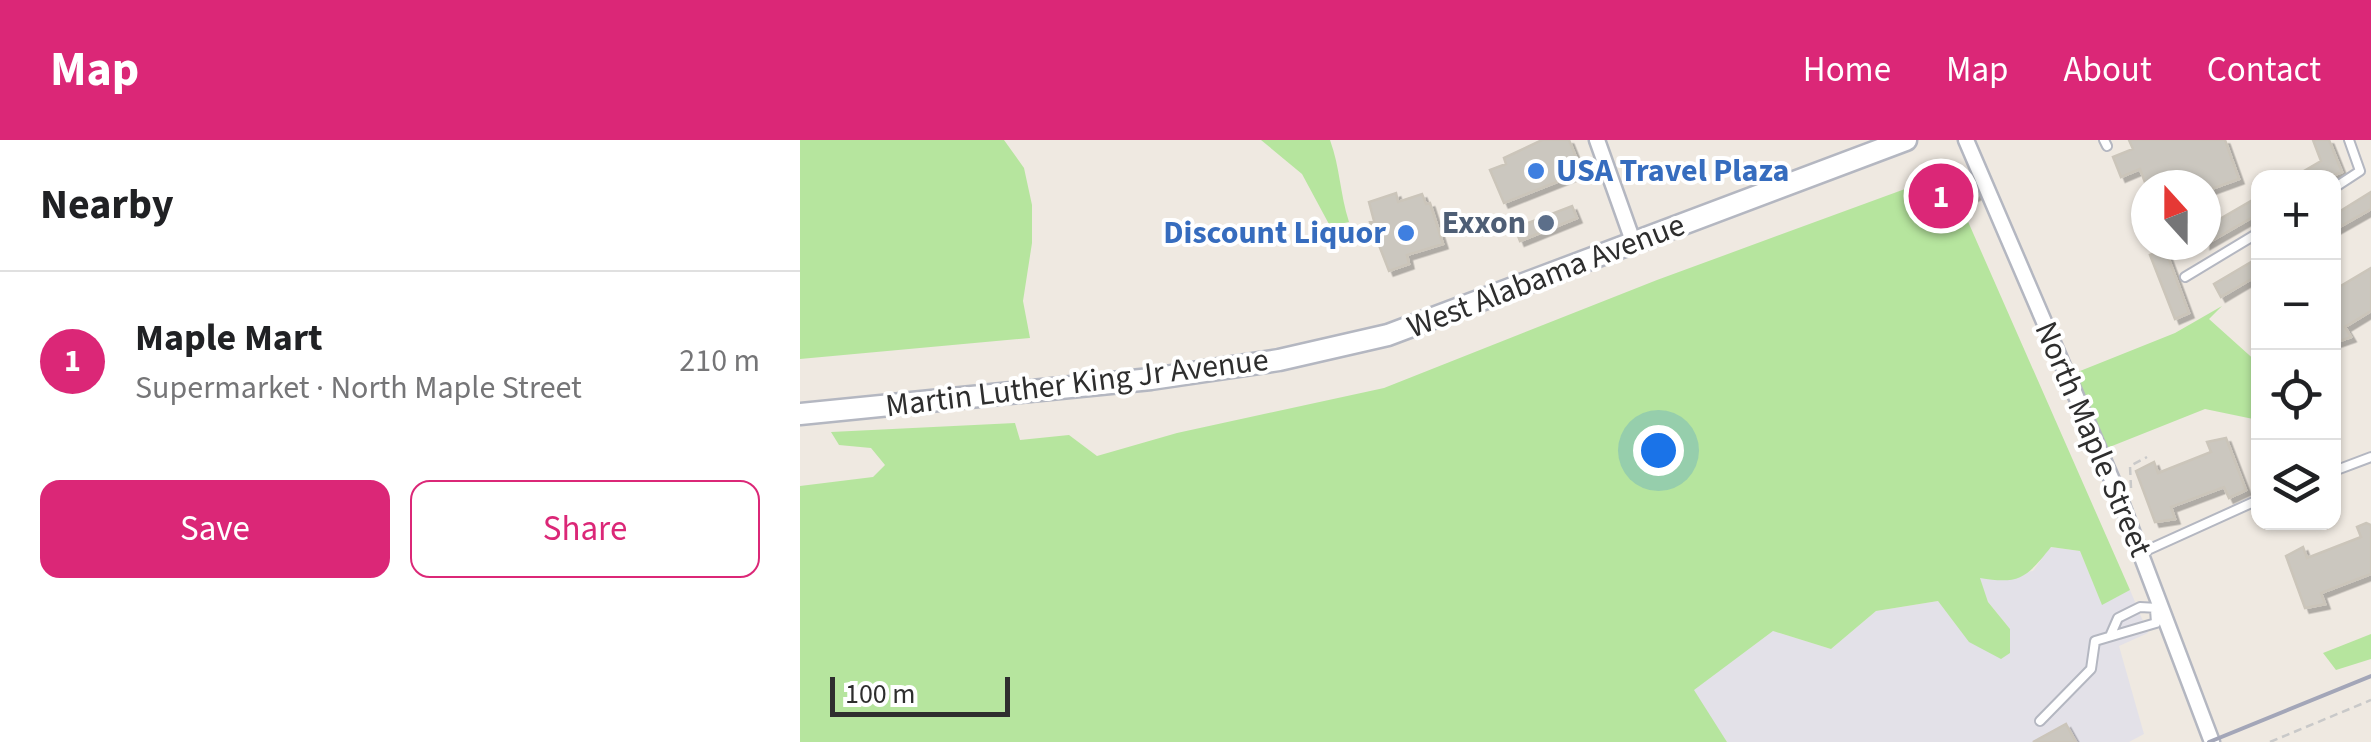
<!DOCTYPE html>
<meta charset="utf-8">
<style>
:root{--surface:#fff;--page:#f6f6f6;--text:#202124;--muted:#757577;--line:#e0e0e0;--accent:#db2777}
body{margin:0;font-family:"Source Sans 3",sans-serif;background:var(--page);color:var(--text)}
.controls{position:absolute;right:30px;top:30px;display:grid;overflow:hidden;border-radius:20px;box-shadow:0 2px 8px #0004}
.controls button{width:90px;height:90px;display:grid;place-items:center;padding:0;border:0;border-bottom:2px solid var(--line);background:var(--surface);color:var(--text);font:50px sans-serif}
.compass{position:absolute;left:1331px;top:30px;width:90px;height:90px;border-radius:50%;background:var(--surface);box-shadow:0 2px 8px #0004;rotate:339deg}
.scale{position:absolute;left:30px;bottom:25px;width:180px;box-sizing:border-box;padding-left:10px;border:5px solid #2e2e2e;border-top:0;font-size:28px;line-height:35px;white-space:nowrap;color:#2e2e2e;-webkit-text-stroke:8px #fff;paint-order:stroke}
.you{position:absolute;left:858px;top:310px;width:35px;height:35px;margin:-25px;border:8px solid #fff;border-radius:50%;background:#1a73e8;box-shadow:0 0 0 15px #1a73e833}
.badge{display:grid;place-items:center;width:65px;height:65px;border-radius:50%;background:var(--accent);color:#fff;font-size:32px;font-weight:700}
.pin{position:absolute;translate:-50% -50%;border:5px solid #fff;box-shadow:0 2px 10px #0006}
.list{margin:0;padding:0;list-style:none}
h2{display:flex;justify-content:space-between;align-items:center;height:130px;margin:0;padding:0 40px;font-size:42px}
h2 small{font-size:32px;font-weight:400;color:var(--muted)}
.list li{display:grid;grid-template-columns:65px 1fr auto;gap:30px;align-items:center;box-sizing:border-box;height:180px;padding:0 40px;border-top:2px solid var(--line)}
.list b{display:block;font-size:38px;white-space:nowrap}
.list p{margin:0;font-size:32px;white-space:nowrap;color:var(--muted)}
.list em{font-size:32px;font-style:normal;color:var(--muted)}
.actions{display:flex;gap:20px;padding:30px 40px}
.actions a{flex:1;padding:22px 0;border:2px solid var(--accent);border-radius:20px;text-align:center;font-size:35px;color:var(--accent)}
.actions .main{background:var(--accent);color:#fff}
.icon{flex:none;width:55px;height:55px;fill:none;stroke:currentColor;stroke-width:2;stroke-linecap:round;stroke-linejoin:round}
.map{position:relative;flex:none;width:1571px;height:602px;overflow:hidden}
header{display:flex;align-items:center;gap:60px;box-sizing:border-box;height:140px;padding:0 50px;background:var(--accent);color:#fff}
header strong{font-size:48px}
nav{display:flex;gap:55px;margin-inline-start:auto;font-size:35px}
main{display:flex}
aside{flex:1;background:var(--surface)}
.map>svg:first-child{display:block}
.industrial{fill:#e3e1e8}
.green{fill:#b6e59e}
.building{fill:#cbc7bf;stroke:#cbc5ba;stroke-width:2.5;filter:url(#shadow)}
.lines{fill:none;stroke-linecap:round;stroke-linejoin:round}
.service-casing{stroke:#b4b7c1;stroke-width:12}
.minor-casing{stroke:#b4b7c1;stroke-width:19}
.secondary-casing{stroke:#b4b7c1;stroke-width:25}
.path{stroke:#c9c9c9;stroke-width:2.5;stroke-dasharray:8 5;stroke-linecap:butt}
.service{stroke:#fff;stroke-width:8}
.minor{stroke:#fff;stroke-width:14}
.secondary{stroke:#fff;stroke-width:20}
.rail{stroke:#a3a6b8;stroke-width:4}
.shop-dot{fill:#3f7fe0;stroke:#fff;stroke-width:4}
.service-dot{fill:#5c6f8a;stroke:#fff;stroke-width:4}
.labels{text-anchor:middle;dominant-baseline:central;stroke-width:8;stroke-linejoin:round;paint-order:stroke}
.shop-label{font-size:32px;font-weight:bold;fill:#366cbe;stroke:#fff;text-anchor:start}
.service-label{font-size:32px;font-weight:bold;fill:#4e5e75;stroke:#fff;text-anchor:end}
.street-label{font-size:32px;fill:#2e2e2e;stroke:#fff}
</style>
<header>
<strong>Map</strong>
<nav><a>Home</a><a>Map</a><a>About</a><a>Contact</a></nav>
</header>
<main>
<aside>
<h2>Nearby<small></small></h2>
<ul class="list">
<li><span class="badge">1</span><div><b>Maple Mart</b><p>Supermarket · North Maple Street</p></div><em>210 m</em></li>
</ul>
<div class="actions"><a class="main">Save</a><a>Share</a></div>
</aside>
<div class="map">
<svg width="1571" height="602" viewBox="0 0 1571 602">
<defs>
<filter id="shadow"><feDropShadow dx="4.5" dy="4.5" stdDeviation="0" flood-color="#0004"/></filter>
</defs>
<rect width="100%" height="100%" fill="#efe9e1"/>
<!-- industrial -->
<path class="industrial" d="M1250 407 1280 411 1302 464 1330 450 1348 493 1319 506 1344 594 1329 602H927L893 550 973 491 1031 509 1076 471 1138 461 1170 502 1210 489 1188 462 1179 437 1233 431Z"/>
<!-- green -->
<path class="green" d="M0 0H204L224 28 232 65V103L223 161 230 198 0 219Z
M461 0H530C540 27 540 54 549 82L530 86 502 34Z
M1105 49 1128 57 1140 75 1158 70 1166 77 1330 450 1302 465 1280 411 1251 407C1227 437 1220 445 1180 438L1188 462 1210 489V513L1201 519 1169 502 1138 461 1076 471 1031 509 973 491 894 550 927 602H0V346L73 337 85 325 71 308 39 305 31 292 215 283 220 300 269 295 297 316 377 293 584 248 857 140Z
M1422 166 1409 179 1458 223V280L1405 269 1307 308 1275 233 1375 193Z
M1571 494V519L1536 530 1523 513Z"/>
<!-- building -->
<path class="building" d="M742 0H769L782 32 704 63 690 30 706 24 704 18Z
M1329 0H1425L1439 39 1406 51V45H1346L1340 29 1321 37 1313 17 1333 9Z
M1513 0H1529L1542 32 1527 38H1492L1521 21Z
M1141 39 1148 52 1168 42 1176 55 1141 72 1128 46Z
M1571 52V69L1534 90V75Z
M596 53 598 62 622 54 626 64 630 63 643 104 607 115 609 124 589 131 570 82 574 81 569 62Z
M1458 57V74L1406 104V87Z
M772 66 777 78 720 101 715 88Z
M1365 109 1389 173 1375 179 1350 115Z
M1458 118V135L1421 157 1414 144Z
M1571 128V171L1545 187 1551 197 1534 203V150Z
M1426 298 1446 350 1429 358 1424 347 1371 367 1375 379 1355 382 1336 331 1354 322 1358 333 1411 312 1407 302Z
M1566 383 1571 385V434L1521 453 1525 464 1505 468 1486 416 1503 407 1507 418 1561 397 1557 387Z
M1266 584 1276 602H1233Z"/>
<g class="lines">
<!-- service casing -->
<g class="service-casing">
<path id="service" d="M1304 0 1307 6
M1534 48 1560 31 1549 0
M1385 137 1458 93
M1534 331 1571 317
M1341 413 1458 360
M1311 494 1318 478 1340 467 1358 468
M1240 581 1291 529 1295 501 1356 483 1355 469"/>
</g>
<!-- minor casing -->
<g class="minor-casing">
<path id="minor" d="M797 0 834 104
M1166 0 1318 354 1412 602"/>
</g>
<!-- secondary casing -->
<g class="secondary-casing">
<path id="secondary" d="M0 274 351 239 479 220 588 195 1106 0"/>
</g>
<!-- path -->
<path class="path" d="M1331 348 1330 326 1347 317
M1470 602 1571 560"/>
<!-- service -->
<use href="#service" class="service"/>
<!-- minor -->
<use href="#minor" class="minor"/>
<!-- secondary -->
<use href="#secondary" class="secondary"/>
<!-- rail -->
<path class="rail" d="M1409 602 1571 536"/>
</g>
<!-- markers -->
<g class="shop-dot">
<circle cx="736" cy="31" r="10"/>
<circle cx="606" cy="93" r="10"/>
</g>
<circle class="service-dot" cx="746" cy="83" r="10"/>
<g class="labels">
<!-- shop labels -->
<g class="shop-label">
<text x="756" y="31">USA Travel Plaza</text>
<text x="586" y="93" text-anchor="end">Discount Liquor</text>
</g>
<!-- service labels -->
<g class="service-label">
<text x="726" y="83">Exxon</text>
</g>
<!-- street labels -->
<g class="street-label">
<text transform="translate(746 136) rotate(-21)">West Alabama Avenue</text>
<text transform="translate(277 243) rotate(-7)">Martin Luther King Jr Avenue</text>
<text transform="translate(1293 299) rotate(67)">North Maple Street</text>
</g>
</g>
</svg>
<div class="controls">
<button>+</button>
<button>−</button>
<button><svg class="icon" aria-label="locate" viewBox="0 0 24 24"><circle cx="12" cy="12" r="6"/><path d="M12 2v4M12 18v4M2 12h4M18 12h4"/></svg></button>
<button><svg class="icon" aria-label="layers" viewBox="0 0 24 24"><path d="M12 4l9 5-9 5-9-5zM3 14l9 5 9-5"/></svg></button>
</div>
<svg class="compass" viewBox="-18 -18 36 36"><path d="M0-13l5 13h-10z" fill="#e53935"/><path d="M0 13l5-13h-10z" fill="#757577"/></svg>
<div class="scale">100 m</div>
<div class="you"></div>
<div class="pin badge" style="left:1141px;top:56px">1</div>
</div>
</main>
